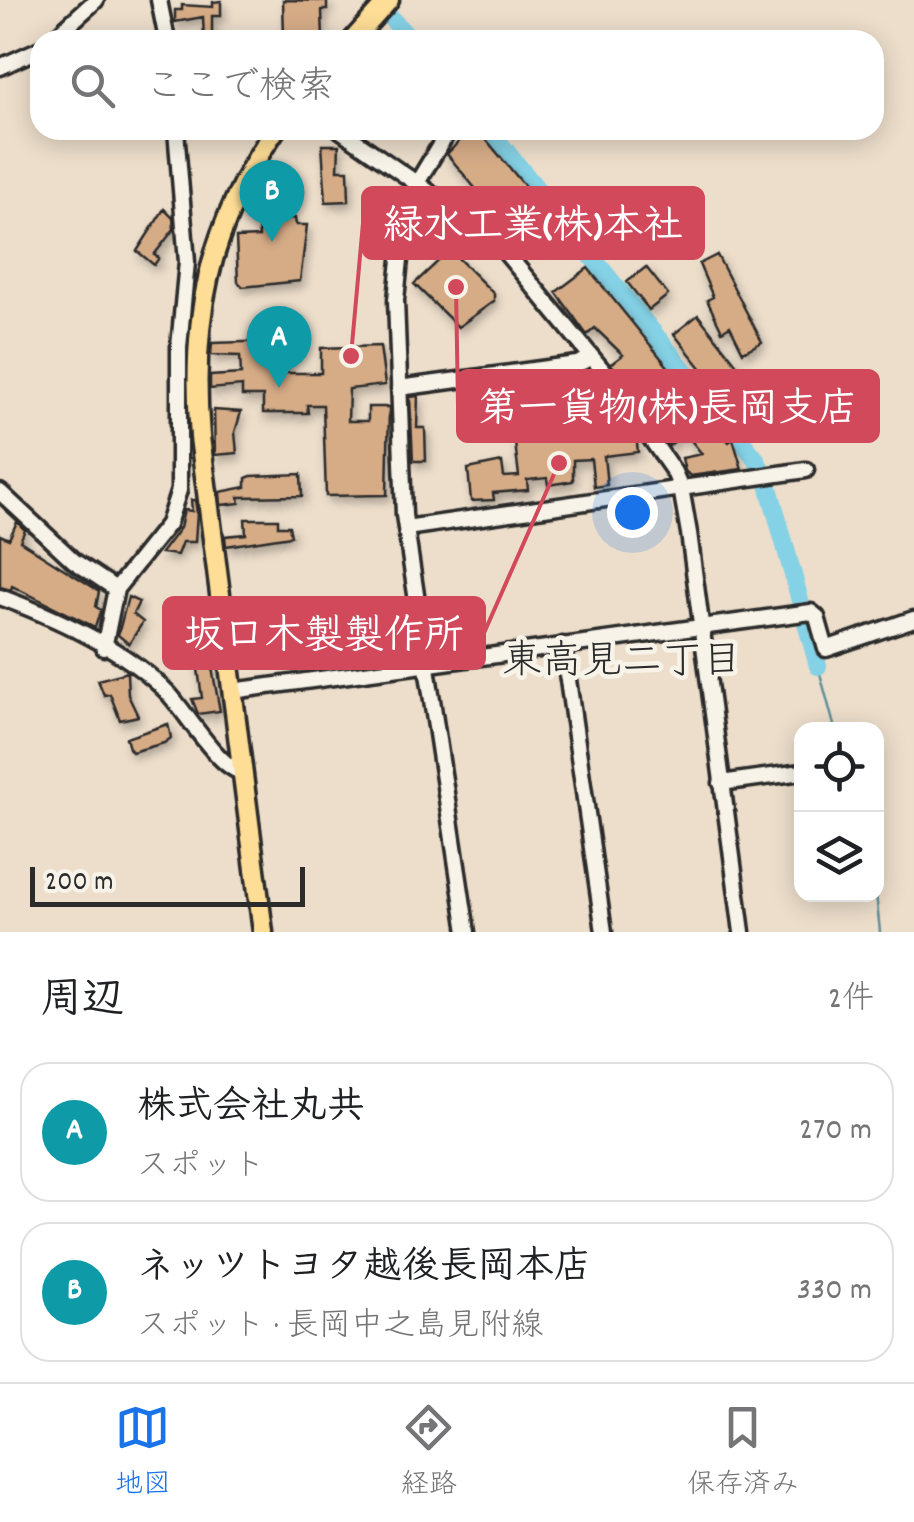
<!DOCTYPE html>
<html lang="ja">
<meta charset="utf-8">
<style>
:root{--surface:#fff;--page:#f6f6f6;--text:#202124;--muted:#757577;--line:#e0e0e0;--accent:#1a73e8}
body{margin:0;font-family:Dekko,"Klee One",sans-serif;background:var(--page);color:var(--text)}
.controls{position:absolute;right:30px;bottom:30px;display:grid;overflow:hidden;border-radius:20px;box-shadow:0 5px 25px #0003}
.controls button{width:90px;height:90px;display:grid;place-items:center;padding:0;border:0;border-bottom:2px solid var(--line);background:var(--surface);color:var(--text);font:50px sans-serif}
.scale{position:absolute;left:30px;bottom:25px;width:275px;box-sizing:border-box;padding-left:10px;border:5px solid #2b2b2b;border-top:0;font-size:28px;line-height:35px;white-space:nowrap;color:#2b2b2b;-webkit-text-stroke:8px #f7f3e8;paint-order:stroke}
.you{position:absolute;left:632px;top:512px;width:35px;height:35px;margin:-25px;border:8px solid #fff;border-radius:50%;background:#1a73e8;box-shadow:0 0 0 15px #1a73e833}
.badge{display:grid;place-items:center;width:65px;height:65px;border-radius:50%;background:var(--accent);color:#fff;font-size:32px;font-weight:700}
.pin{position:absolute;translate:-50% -82px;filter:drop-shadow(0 2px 5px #0008)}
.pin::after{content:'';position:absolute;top:52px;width:35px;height:30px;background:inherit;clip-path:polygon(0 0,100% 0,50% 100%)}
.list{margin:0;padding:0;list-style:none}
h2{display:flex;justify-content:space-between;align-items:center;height:130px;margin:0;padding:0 40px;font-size:42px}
h2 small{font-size:32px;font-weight:400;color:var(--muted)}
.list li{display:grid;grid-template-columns:65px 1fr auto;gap:30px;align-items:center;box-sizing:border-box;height:140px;margin:0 20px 20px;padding:0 20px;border:2px solid var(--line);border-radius:30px}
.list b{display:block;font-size:38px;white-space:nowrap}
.list p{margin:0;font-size:32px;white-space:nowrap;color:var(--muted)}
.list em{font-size:32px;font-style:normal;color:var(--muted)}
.icon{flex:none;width:55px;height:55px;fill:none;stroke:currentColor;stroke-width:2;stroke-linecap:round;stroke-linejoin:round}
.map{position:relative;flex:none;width:914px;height:932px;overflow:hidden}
.search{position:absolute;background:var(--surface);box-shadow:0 5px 25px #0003;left:30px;right:30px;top:30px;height:110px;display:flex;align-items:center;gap:25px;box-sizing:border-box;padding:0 35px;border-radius:30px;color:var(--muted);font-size:38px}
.sheet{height:450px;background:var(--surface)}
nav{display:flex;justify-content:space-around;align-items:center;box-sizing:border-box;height:140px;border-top:2px solid var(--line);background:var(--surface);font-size:28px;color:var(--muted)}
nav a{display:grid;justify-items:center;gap:5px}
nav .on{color:var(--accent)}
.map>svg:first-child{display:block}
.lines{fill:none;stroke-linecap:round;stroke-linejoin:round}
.stream{stroke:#618f9b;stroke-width:2.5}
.river{stroke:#85d1e5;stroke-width:18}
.building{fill:#d6ac87;stroke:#2b2b2b;stroke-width:2.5;filter:url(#shadow)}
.minor-casing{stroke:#2b2b2b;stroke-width:21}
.major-casing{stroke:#2b2b2b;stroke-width:25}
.minor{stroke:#f7f3e8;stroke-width:14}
.major{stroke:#fedd96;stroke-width:18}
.labels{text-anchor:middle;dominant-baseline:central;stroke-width:9;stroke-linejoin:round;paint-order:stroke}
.neighbourhood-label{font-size:40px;fill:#2b2b2b;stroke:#f7f3e8}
.leader{fill:none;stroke:#d1495b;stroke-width:4}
.callout-dot{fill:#d1495b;stroke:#f7f3e8;stroke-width:4}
.callout{fill:#d1495b;stroke:#d1495b;stroke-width:4}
.callout-label{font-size:40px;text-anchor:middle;font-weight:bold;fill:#fff}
</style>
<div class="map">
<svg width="914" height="932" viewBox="0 0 914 932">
<defs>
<filter id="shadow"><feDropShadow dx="3" dy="5.5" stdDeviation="5" flood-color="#0004"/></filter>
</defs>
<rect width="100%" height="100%" fill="#eddecb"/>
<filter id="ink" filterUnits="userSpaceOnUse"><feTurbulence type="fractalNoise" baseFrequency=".01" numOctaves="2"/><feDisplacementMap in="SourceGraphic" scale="20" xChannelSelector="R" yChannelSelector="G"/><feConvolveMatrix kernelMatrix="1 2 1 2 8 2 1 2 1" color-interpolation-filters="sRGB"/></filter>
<g filter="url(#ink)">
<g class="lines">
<!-- stream -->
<path class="stream" d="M818 666 835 729
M876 893 880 932"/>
<!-- river -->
<path class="river" d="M374 0 411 40
M489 130 756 459 768 484 818 666"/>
</g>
<!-- building -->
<path class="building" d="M283 0 327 1V10H322L323 40 284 38Z
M221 1V16H212V40H204L203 17 175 22V10H182V5L213 7V2Z
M470 130H478L529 191 537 204 529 210 544 229 553 222 561 232 542 247 537 240 522 251 513 240 521 233 516 227 521 223 508 207 498 216 447 154Z
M322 145H339L338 170H348L349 201 326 202Z
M164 209 173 218 174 229 154 255 159 258 154 265 137 251Z
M295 218 296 225H307L300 281 243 287 238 282 236 238 259 237 258 219Z
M450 250 494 294V301L458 327 414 284Z
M717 255 762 342 743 352 730 326 722 331 707 300 713 297 699 264Z
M646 267 668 295 649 310 627 282Z
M588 268 729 442 733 439 742 469 690 476 685 471 682 458 702 454 685 433 669 446 660 424 611 364 623 355 595 328 587 335 556 292Z
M698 315 769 405 746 424 674 334Z
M277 341V355H285L286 373H321V348L380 346 385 385 349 389 348 421H368V407H389L387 495 326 496 323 405H307L308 413H263V396H242V386L210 389V376L241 374 240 356 211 355 212 343Z
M585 377 597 387 601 420 623 417 636 436 638 452 604 456 607 485 594 487 591 459 573 460V481L548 485 547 478 527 480 528 490 493 493 494 500 471 501 468 469 502 462 504 477 519 476 515 443 562 436V430L572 425 568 397 573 396 571 379Z
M418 396 417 428H425L426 461H413L410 397Z
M214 410 241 412 235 432 237 453 215 455Z
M301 474 302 496 239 497 240 503 221 505 220 492 246 487V478L251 476Z
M191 500H195L197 513 195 542H182L177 555 161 553 180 528 184 510 192 511Z
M245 519H278V526H289L291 536 226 546 225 536 246 534Z
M17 522 25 530 20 541 99 591 96 607 101 610 95 627 12 586 11 590 0 587V535L9 539Z
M128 597 139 602 133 614 143 622 129 644 118 635Z
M204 625 206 642 213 641 215 656 210 657 220 711 198 714 192 699 202 698 192 626Z
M127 672 128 695 138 716 120 720 110 694 104 695 98 680Z
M168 724 171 738 164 743 132 752 129 748 126 738Z"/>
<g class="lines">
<!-- minor casing -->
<g class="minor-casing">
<path id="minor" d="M159 0 167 40
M52 40 96 0
M0 67 40 49
M340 130 491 235 605 373 674 472 681 488 689 533 742 932
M449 130 417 183 403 229 396 300 404 515 467 932
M399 388 577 364 592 358
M0 492 74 561 116 589
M406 528 806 470
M0 597C57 618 127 650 169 694 187 714 219 768 242 772
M563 645 604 932
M104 648 116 589 168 524 179 490V347L187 262 176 130
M232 691 811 612 817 617 826 649 914 619
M721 783 802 772"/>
</g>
<!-- major casing -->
<g class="major-casing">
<path id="major" d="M353 40 389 0
M263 932 200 437C190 320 208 228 275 130"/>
</g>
<!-- minor -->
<use href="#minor" class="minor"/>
<!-- major -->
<use href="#major" class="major"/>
</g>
</g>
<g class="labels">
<!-- neighbourhood labels -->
<g class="neighbourhood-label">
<text x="622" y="664">東高見二丁目</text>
</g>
</g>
<!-- callouts -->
<path class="leader" d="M351 356L363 223M456 287L458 406M559 463L484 633"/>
<g class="callout-dot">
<circle cx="351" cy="356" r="10"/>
<circle cx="456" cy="287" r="10"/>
<circle cx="559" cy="463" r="10"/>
</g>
<g class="callout">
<rect x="363" y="188" width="340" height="70" rx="10"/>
<rect x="458" y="371" width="420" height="70" rx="10"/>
<rect x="164" y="598" width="320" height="70" rx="10"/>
</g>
<g class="callout-label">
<text x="533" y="237">緑水工業(株)本社</text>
<text x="668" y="420">第一貨物(株)長岡支店</text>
<text x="324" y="647">坂口木製製作所</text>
</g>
</svg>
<div class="controls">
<button><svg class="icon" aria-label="locate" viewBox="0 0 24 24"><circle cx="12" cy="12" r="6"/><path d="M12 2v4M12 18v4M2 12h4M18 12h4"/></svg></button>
<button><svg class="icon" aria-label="layers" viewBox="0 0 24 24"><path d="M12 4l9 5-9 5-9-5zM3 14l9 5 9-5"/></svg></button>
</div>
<div class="scale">200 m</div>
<div class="you"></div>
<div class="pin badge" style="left:279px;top:388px;background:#0f9aa8">A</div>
<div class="pin badge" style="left:272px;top:242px;background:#0f9aa8">B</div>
<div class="search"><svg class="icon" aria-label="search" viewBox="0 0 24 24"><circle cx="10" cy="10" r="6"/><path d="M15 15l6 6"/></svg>ここで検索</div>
</div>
<section class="sheet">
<h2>周辺<small>2件</small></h2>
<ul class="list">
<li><span class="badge" style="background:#0f9aa8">A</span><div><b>株式会社丸共</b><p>スポット</p></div><em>270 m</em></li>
<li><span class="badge" style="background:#0f9aa8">B</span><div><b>ネッツトヨタ越後長岡本店</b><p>スポット · 長岡中之島見附線</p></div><em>330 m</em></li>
</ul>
</section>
<nav>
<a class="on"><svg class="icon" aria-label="map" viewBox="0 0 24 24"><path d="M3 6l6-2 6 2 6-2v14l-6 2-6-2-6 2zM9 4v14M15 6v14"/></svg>地図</a>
<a><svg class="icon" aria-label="directions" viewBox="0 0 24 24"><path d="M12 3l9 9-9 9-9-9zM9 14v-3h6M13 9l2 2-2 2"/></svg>経路</a>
<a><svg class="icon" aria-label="saved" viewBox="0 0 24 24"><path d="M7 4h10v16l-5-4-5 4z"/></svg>保存済み</a>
</nav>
